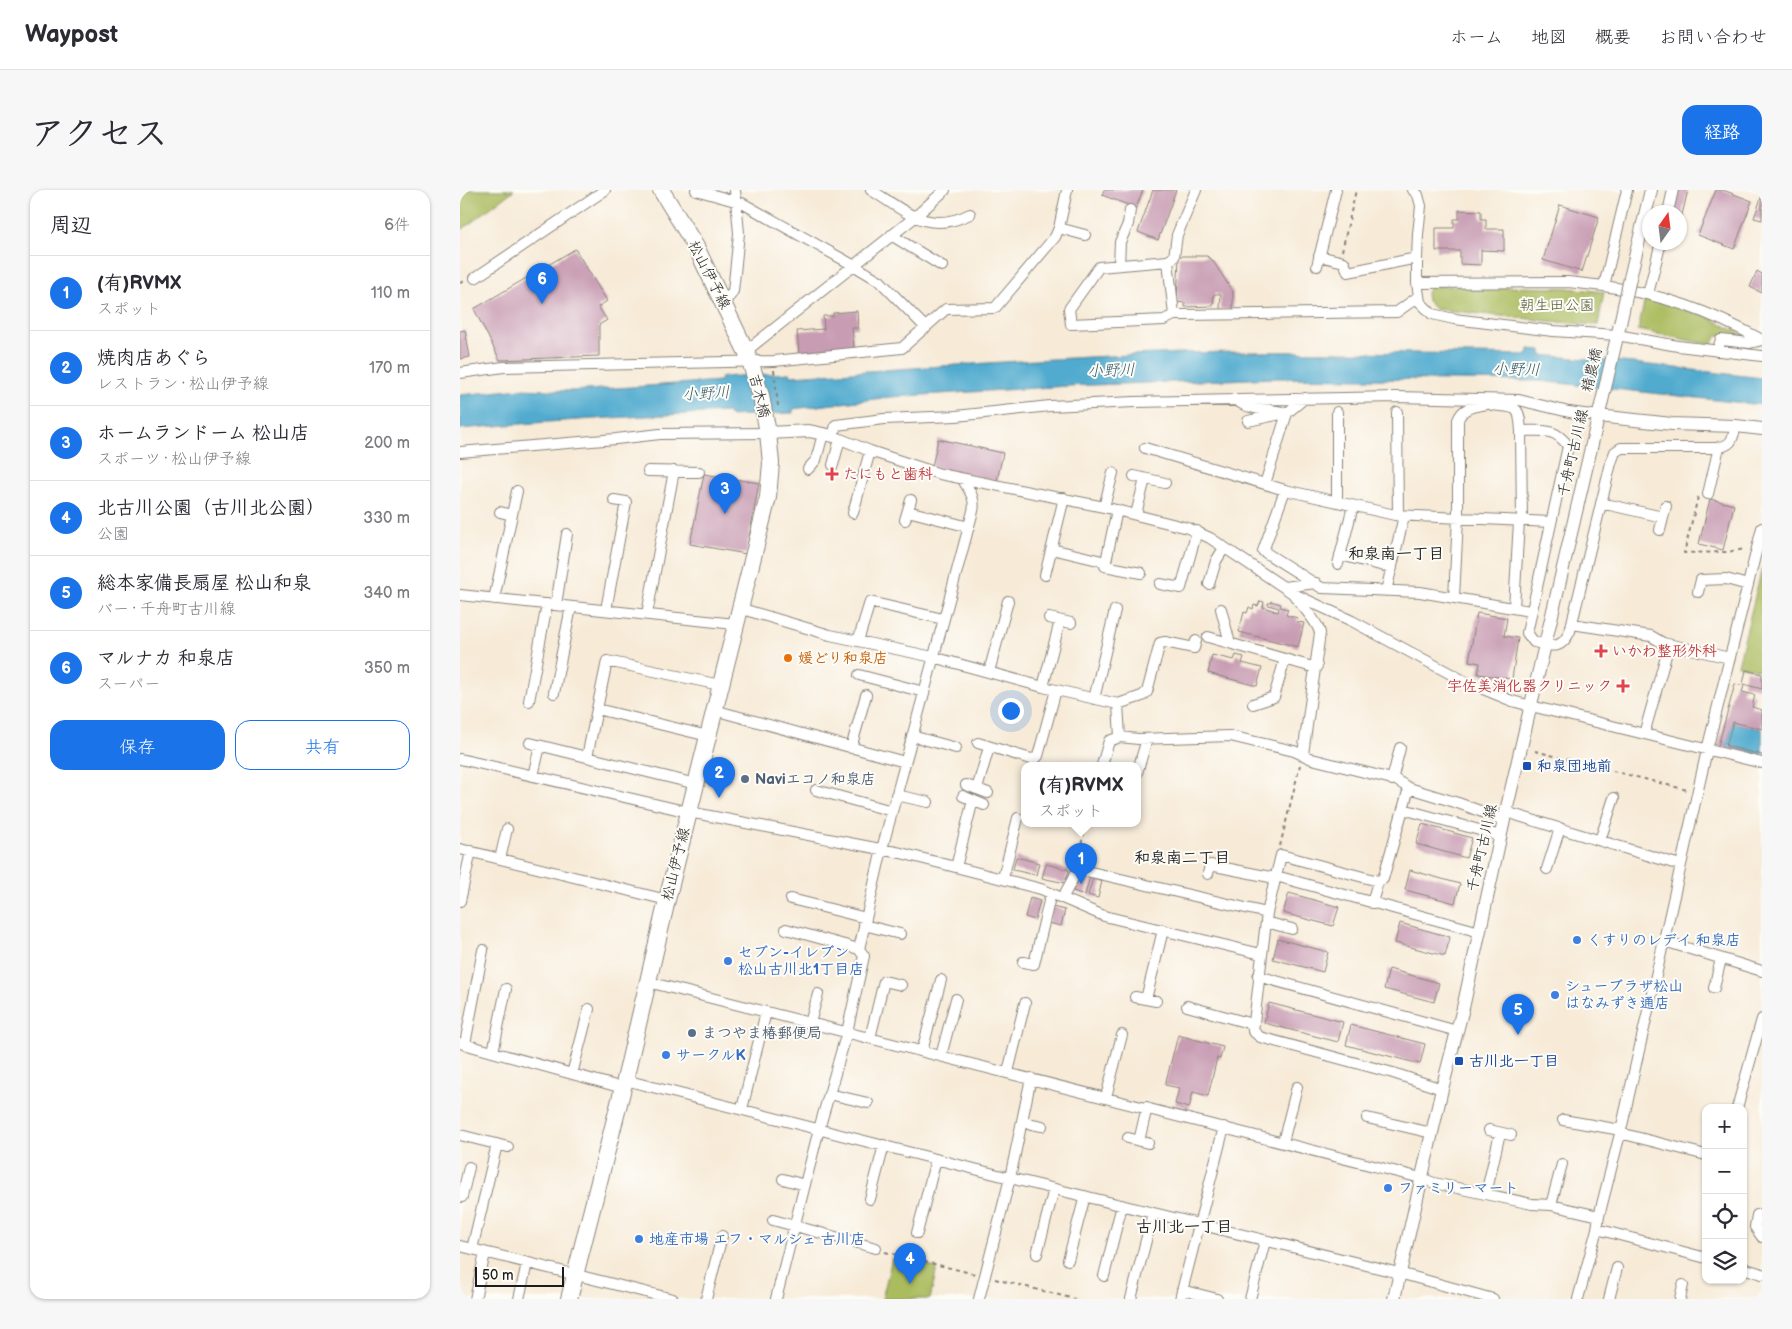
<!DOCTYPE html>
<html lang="ja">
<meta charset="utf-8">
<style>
:root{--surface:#fff;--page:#f7f7f7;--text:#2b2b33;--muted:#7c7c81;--line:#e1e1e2;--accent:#1a73e8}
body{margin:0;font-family:"Balsamiq Sans","Klee One",sans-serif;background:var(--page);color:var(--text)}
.controls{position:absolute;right:15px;bottom:15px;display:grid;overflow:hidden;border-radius:10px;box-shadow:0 1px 4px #0004}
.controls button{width:45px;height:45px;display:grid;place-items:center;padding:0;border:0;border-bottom:1px solid var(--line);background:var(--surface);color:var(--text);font:25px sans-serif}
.compass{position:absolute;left:1182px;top:15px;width:45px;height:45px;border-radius:50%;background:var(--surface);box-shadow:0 1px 4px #0004;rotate:14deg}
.scale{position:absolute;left:15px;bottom:12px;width:89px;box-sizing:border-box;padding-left:5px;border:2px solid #1c1c1c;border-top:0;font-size:14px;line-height:18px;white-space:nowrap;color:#1c1c1c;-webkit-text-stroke:4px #fdfcf7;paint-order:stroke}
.you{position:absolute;left:550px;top:520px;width:18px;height:18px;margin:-12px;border:4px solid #fff;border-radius:50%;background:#1a73e8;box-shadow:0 0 0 8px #1a73e833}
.badge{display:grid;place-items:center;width:32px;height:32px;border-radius:50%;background:var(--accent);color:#fff;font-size:16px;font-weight:700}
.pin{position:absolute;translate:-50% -41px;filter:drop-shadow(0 1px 2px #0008)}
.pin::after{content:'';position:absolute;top:26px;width:18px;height:15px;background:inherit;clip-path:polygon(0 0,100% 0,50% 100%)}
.popup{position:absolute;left:561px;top:572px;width:120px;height:65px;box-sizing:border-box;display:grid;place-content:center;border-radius:10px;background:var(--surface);filter:drop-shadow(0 1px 4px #0005);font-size:16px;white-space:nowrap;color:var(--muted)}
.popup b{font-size:19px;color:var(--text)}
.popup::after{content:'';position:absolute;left:50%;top:100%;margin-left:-10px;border:10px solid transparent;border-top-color:var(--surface)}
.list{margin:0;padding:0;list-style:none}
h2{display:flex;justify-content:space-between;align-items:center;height:65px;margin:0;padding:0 20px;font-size:21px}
h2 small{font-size:16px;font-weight:400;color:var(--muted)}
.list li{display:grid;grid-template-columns:32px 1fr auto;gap:15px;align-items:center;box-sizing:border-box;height:75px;padding:0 20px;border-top:1px solid var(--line)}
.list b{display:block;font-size:19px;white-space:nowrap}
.list p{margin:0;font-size:16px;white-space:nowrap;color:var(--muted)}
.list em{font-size:16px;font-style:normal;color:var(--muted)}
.actions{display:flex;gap:10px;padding:15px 20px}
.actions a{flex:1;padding:11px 0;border:1px solid var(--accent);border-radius:15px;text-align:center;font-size:18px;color:var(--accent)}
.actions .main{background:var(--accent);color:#fff}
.icon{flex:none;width:28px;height:28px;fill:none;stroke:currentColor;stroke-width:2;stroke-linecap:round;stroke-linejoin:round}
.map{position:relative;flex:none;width:1302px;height:1109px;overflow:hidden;border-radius:15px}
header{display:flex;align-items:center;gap:30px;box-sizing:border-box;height:70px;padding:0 25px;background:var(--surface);border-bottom:1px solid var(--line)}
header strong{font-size:24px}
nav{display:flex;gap:28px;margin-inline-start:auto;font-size:18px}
.intro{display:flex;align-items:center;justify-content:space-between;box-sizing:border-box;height:120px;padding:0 30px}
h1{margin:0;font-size:35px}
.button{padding:12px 22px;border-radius:15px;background:var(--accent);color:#fff;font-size:18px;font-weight:700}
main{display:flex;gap:30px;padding:0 30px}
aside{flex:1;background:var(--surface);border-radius:15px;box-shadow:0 1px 4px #0004}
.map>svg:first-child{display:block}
.green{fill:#abbc5f;stroke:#646c3e}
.water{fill:#51abcf;stroke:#366476}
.building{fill:#c89cb3}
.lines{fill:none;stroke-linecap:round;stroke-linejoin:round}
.minor-casing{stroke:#8a847a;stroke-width:12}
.tertiary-casing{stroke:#8a847a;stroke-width:14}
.primary-casing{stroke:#8a847a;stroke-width:18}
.path{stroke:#8a847a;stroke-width:2;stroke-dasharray:4 4;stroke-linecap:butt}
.minor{stroke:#fff;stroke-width:10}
.tertiary{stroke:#fff;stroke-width:12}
.primary{stroke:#fff;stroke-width:16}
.tertiary-bridge-casing{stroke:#8a847a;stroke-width:14;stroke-linecap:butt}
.tertiary-bridge{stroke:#fff;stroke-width:12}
.health-dot{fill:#e0444e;stroke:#fdfcf7;stroke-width:2}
.food-dot{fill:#e8710a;stroke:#fdfcf7;stroke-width:2}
.transit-dot{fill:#1a4fb4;stroke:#fdfcf7;stroke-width:2}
.service-dot{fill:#5c6f8a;stroke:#fdfcf7;stroke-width:2}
.shop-dot{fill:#3f7fe0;stroke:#fdfcf7;stroke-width:2}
.labels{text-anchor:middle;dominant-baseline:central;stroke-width:4;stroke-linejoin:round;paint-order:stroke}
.street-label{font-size:15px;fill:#1c1c1c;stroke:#fdfcf7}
.park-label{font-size:15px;fill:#555c37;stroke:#fdfcf7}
.health-label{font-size:15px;font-weight:bold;fill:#be3a42;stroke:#fdfcf7;text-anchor:start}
.food-label{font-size:15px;font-weight:bold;fill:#c56008;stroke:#fdfcf7;text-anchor:start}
.transit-label{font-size:15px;font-weight:bold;fill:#164399;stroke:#fdfcf7;text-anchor:start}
.service-label{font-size:15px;font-weight:bold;fill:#4e5e75;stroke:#fdfcf7;text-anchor:start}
.shop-label{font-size:15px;font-weight:bold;fill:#366cbe;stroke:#fdfcf7;text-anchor:start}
.water-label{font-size:16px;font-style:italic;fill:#345c6d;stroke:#fdfcf7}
.neighbourhood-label{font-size:16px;font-weight:bold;fill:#1c1c1c;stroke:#fdfcf7}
</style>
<header>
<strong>Waypost</strong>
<nav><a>ホーム</a><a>地図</a><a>概要</a><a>お問い合わせ</a></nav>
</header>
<div class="intro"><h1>アクセス</h1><a class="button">経路</a></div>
<main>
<aside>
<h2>周辺<small>6件</small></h2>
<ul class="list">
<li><span class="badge">1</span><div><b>(有)RVMX</b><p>スポット</p></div><em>110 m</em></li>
<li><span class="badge">2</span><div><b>焼肉店あぐら</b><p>レストラン · 松山伊予線</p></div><em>170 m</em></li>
<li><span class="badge">3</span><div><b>ホームランドーム 松山店</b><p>スポーツ · 松山伊予線</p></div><em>200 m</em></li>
<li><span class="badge">4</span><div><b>北古川公園（古川北公園）</b><p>公園</p></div><em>330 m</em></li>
<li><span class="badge">5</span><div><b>総本家備長扇屋 松山和泉</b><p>バー · 千舟町古川線</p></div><em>340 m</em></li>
<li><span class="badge">6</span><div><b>マルナカ 和泉店</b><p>スーパー</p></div><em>350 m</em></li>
</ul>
<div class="actions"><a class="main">保存</a><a>共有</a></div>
</aside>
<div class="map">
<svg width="1302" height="1109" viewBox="0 0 1302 1109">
<rect width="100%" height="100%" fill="#fdfcf7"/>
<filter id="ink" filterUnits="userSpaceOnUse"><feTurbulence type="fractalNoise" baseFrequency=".02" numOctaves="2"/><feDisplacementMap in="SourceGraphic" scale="10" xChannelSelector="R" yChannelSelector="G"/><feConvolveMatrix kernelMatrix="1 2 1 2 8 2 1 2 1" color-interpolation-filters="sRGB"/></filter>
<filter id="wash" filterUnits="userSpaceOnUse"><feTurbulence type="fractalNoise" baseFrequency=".0096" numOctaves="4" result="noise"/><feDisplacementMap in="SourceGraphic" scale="20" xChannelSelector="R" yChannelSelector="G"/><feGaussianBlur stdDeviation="1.12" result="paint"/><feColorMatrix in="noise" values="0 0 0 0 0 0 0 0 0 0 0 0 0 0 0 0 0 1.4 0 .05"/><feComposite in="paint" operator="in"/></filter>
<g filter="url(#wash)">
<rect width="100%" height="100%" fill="#f7ebd8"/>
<!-- green -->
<path class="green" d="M0 0H54L0 41Z
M971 96 1107 98 1144 102 1138 135 1098 132 975 119 967 111 966 104Z
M1185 109H1191L1244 125 1289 148 1257 145 1252 155 1178 140Z
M1302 378V481L1278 475Z
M432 1068 477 1078 470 1109H422Z"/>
<!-- water -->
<path class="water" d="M1069 159 1081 160V165L1173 173 1302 188V215L1080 191 817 188 608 196 431 207 333 219V223L269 226 268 222C179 226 89 231 0 239V205L61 199 112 201 260 191 261 187 330 183 331 186C461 178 593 167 724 163 838 160 953 163 1068 165Z
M1273 532 1302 539V565L1266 556Z"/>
<g id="blocks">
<!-- building -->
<path class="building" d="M644 0H683L676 18 642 5Z
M693 0H716L698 50 678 42Z
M1217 0H1228L1220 33V22H1212Z
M1256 0H1263L1292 11 1274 59 1238 45Z
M1302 5V30L1294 28Z
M1100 15 1139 27 1122 82 1083 70Z
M999 20 1021 21V29H1026V39H1044V61L1021 60V75L1000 74V61H976V38H994V29H999Z
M115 59 147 111 138 117 147 130 139 135V166L40 170 14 119Z
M719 66H747L753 71 773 102V120L760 119 761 104H754L753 116 725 117V113L717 112Z
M1297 81 1302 84V103L1290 97Z
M397 121 398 138H392L394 158 339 163 337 141 364 139 363 126H373V123Z
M5 140 10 167 0 169V141Z
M478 249 543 263 537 291 472 277Z
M244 284 299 293 286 364 230 354Z
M1250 309 1274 315 1263 360 1239 354Z
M800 411 804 412 803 417 818 422 819 418 808 415V413H810L811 411 821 414 820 417 828 419 826 425 838 428 837 432 844 433 838 457 779 442 784 422 787 423 789 417 793 419 794 415 798 416Z
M1017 423 1047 428 1044 446 1058 448 1052 489 1018 484 1020 473 1009 471Z
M752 465 774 470 776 465 784 467 782 473 802 478 797 496 748 483Z
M1286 480 1302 484V499L1283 494Z
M1275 494 1284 496 1282 502 1295 505 1292 517 1302 520V539L1273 532 1266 556 1302 565V571L1257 560Z
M962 634 1012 648 1006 668 956 654Z
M556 667 579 673 576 685 553 680Z
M586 674 609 680 605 693 582 688Z
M950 680 1000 694 995 713 945 700Z
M618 684 630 687 625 705 613 701Z
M633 688 642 691 638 708 628 705Z
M829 703 879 717 873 736 823 723Z
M570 708 580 711 575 730 565 727Z
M592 717 605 720 601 736 588 733Z
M940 733 990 747 985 766 935 753Z
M818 749 868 762 863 782 813 769Z
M929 779 979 793 974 812 924 799Z
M809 813 883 832 878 852 804 833Z
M891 835 965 854 960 874 886 855Z
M718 845 763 857 760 869 757 868 748 906 733 902 729 918 715 914 719 898 705 895Z"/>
</g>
</g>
<g filter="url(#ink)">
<use href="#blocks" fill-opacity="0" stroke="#8a847a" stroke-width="1"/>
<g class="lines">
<!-- minor casing -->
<g class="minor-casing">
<path id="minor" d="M236 0 282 13 393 75 420 91 466 138
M411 0C445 21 468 45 510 24
M953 0 958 5 961 16 958 44 957 68V93L960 112 972 124 994 129 1093 141 1157 145 1218 156 1302 166
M1208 22 1213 0
M599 38 625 45
M431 45 482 76
M859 66 884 72 888 82 957 68
M708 71 714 67 717 45 736 0
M659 75 660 52 668 34 670 20
M857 76 876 0
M15 88 145 0
M957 93 1108 92 1144 96 1167 0
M1144 96C1202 104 1251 122 1302 150
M1188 104 1201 52
M262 111 270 106 273 101 275 83 279 43 275 0
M714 125 708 71 639 77 609 119 611 134 704 130 714 125H723L937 122 959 106
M286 161 455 27 485 0
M1257 161 1261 150 1290 153 1302 150
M0 183 44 177 314 171 442 158 486 119 535 118 595 47 599 38 607 0
M774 209C793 223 807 217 827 223
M1032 215C1057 218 1059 214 1061 241 1082 241 1095 237 1108 256L1067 443 1074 452C1092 456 1101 461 1110 441L1151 273 1155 262 1161 258H1256C1272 255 1272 251 1276 236
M937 222 938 326
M1138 226 1109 222 1059 210 937 207 674 212 590 216 496 226 424 229 376 235 373 246 410 261 480 284 644 317 728 338 750 348 834 404 892 431 1006 492 1052 511 1071 516 1302 573
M788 231 821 224
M1061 241 1062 331
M685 258 825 300 935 325 1091 332
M0 262 156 249 200 244 308 243
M373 275 380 249
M348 279 356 270 363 244
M188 281 239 282
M674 286 705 293
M805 294 827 223 845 208
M825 300 803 361 862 398 960 402 1070 421
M1248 304 1259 257
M877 312V222
M1141 313 1203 327
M644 317 653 283
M657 320 645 376 681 383
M448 321 509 337
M40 322 52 325
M393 323 410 261
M676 324 685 289
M445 330 451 310
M1200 340 1206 316
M592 359 646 372
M880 365 932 378
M878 374 893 316
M585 385 604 308
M700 394 721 398 737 341
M749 394 756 371 764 358
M824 397 856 393
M926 401 944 326
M1238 402 1241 390 1266 389 1288 395
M0 405 275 434
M834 405C842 417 857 430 860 443L843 564
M994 408 998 328V230C1003 216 1015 217 1027 214
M34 409 57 301
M96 415 107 344
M279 418 370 445 473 467 583 497 658 514 660 547 678 549 770 546 834 561 852 569 936 590 949 598 998 613 1044 630
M1054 418 1059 331
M761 419 770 453
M146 420 166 312 154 310
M187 424 214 281
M589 428 611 433
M1112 434 1191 446 1203 453 1270 468
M748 447 849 476H857
M398 451 410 412 483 429
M529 482 548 411
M399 485 464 502
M583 497 600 431
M94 503 111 417
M634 509 655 420
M69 511 87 414
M658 514 682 506 687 502 700 453 705 452 734 458 736 451
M793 514 814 507 825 469
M137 519 248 546
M254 520 445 572
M1184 544 1209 455
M452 546 496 558
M70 553 236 594
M518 553 571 569 576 568 578 566 596 500
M391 558 406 505
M127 567 147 471 260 495
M0 569 229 622 441 663 581 699 644 726 801 764
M642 575 649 551 660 547
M677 583 687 549
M73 586 80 556
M932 590 940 558
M506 595 528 603
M949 598 923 689 918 691 821 665 807 723 793 841 800 847 933 883 982 899
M517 599 529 557
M356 600 432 621
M436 605 468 612
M503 606 524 615
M943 619 1041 646
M1046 622 1220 675
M1140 650 1154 608
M0 659 207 710
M40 669 47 639
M496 677 513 610
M1087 679 1100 638
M748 684 750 675 815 688
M816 686 1020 742
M543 688 558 628
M603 707 618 679 807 723
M331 709 406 728
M0 711 11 661
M912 713 918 691
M806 732 832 739
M404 735 440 744
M326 739 399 759
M1204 751 1302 781
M563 772 574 774 591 703
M798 786 997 841
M188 792 961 988 974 993 1072 1014 1091 1015 1139 1026
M1254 798 1261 769
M675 807 696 811
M686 809 703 740
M727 816 792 834
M350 833 358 804
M410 848 424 791 441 795
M0 853 163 898
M5 854 23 760
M462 861 481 790
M33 862 46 799
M481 866 496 809
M548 882 565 813
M112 884 129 819
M165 890 550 988 939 1083 1033 1109
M369 904 408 913
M646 907 662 845
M1277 918 1302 829
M282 919 306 822
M907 928 972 943
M1103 930 1161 940
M562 932 582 936
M1029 940 1051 945
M1160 943 1246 965
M0 945 48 957
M668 948 688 953
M679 951 687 917
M823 952 837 897
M323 989 345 995
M1026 1004 1040 943
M2 1007 9 977
M410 1009 424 955
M1091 1015 1102 974
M1297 1025 1295 1037 1302 1047
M313 1030 416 1058
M457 1043 476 969
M0 1056 213 1109
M12 1059 37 954
M577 1064 594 999
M1246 1068 1137 1039 1139 1026 1161 940 1247 560 1302 338
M608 1070 625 1006
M1283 1078 1302 1084
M644 1086 662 1015
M722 1100 757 1109
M15 1109 25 1063
M59 1109 67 1073
M246 1109 262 1046
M316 1109 359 939 387 842 404 766 399 759 422 659 513 321C516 309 509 300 503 290
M519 1109 550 988 571 888
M671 1109 693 1023
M720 1109 764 937
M790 1109 805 1051
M1118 1109 1137 1039
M1149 1109 1157 1078
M1220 1109 1223 1095"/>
</g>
<!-- tertiary casing -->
<g class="tertiary-casing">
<path id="tertiary" d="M1170 88 1191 0
M1138 226 1212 234 1276 236 1302 239
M308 243 349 241 373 246
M934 1109 982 899 1003 818 1044 630 1160 134"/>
</g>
<!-- primary casing -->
<g class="primary-casing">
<path id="primary" d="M109 1109 165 890 207 710 308 307 311 273 308 243 301 206 291 174 286 161 236 57 201 0"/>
</g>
<!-- path -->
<path class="path" d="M882 61 896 0
M0 93 5 91
M314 180 318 216
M1238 307 1224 363 1267 362 1285 359
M1075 561 1227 600
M820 656 840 575
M617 669 627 633
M425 1062 515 1084
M535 1089 615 1109"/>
<!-- minor -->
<use href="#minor" class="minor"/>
<!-- tertiary -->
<use href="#tertiary" class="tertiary"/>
<!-- primary -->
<use href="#primary" class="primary"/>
<!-- tertiary-bridge casing -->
<g class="tertiary-bridge-casing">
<path id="tertiary-bridge" d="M1160 134 1170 88"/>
</g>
<!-- tertiary-bridge -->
<use href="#tertiary-bridge" class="tertiary-bridge"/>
</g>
</g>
<!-- markers -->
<g class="health-dot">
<path d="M369.5 276.5h5v5h5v5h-5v5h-5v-5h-5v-5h5z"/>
<path d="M1138.5 453.5h5v5h5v5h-5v5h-5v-5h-5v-5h5z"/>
<path d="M1160.5 488.5h5v5h5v5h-5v5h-5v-5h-5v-5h5z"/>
</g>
<circle class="food-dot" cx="328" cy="468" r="5"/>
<g class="transit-dot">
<rect x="1062" y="571" width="10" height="10" rx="2.5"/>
<rect x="994" y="866" width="10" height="10" rx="2.5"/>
</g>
<g class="service-dot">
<circle cx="285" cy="589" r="5"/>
<circle cx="232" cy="843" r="5"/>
</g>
<g class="shop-dot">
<circle cx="1117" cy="750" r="5"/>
<circle cx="268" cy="771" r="5"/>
<circle cx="1095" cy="805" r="5"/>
<circle cx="206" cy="865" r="5"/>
<circle cx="928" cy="998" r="5"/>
<circle cx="179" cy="1049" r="5"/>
</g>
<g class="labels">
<!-- street labels -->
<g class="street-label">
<text transform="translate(249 85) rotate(63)">松山伊予線</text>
<text transform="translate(1132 180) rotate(-77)">精農橋</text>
<text transform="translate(299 206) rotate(76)">吉木橋</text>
<text transform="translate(1113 263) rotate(-77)">千舟町古川線</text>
<text transform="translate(1022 658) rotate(-77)">千舟町古川線</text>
<text transform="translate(216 674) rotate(-76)">松山伊予線</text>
</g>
<!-- park labels -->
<g class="park-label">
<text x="1097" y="115">朝生田公園</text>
</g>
<!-- health labels -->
<g class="health-label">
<text x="383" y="284">たにもと歯科</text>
<text x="1152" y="461">いかわ整形外科</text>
<text x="1152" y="496" text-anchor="end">宇佐美消化器クリニック</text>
</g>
<!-- food labels -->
<g class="food-label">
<text x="338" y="468">媛どり和泉店</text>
</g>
<!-- transit labels -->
<g class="transit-label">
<text x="1077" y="576">和泉団地前</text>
<text x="1009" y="871">古川北一丁目</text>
</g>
<!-- service labels -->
<g class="service-label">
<text x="295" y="589">Naviエコノ和泉店</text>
<text x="242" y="843">まつやま椿郵便局</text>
</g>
<!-- shop labels -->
<g class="shop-label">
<text x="1127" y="750">くすりのレデイ 和泉店</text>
<text x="278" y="762">セブン-イレブン<tspan x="278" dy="17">松山古川北1丁目店</tspan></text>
<text x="1105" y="796">シューブラザ松山<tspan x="1105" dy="17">はなみずき通店</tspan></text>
<text x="216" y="865">サークルK</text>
<text x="938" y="998">ファミリーマート</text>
<text x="189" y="1049">地産市場 エフ・マルシェ 古川店</text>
</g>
<!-- water labels -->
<g class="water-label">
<text transform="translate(1056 180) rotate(1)">小野川</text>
<text transform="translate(651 181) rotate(-2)">小野川</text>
<text transform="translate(246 204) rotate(-3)">小野川</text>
</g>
<!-- neighbourhood labels -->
<g class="neighbourhood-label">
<text x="936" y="364">和泉南一丁目</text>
<text x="722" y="668">和泉南二丁目</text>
<text x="724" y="1037">古川北一丁目</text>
</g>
</g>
</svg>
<div class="controls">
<button>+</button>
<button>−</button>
<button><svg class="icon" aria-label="locate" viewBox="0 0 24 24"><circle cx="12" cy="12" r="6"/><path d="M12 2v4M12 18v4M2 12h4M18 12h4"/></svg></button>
<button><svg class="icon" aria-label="layers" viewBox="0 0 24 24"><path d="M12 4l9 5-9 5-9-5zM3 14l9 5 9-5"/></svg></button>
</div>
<svg class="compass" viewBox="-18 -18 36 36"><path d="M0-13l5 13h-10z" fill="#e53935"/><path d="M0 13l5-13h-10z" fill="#7c7c81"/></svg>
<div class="scale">50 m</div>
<div class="you"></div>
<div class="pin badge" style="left:621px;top:694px">1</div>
<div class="popup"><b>(有)RVMX</b>スポット</div>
<div class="pin badge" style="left:259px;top:608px">2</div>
<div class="pin badge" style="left:265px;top:324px">3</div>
<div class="pin badge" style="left:450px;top:1094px">4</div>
<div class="pin badge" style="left:1058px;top:845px">5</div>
<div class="pin badge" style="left:82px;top:114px">6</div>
</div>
</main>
